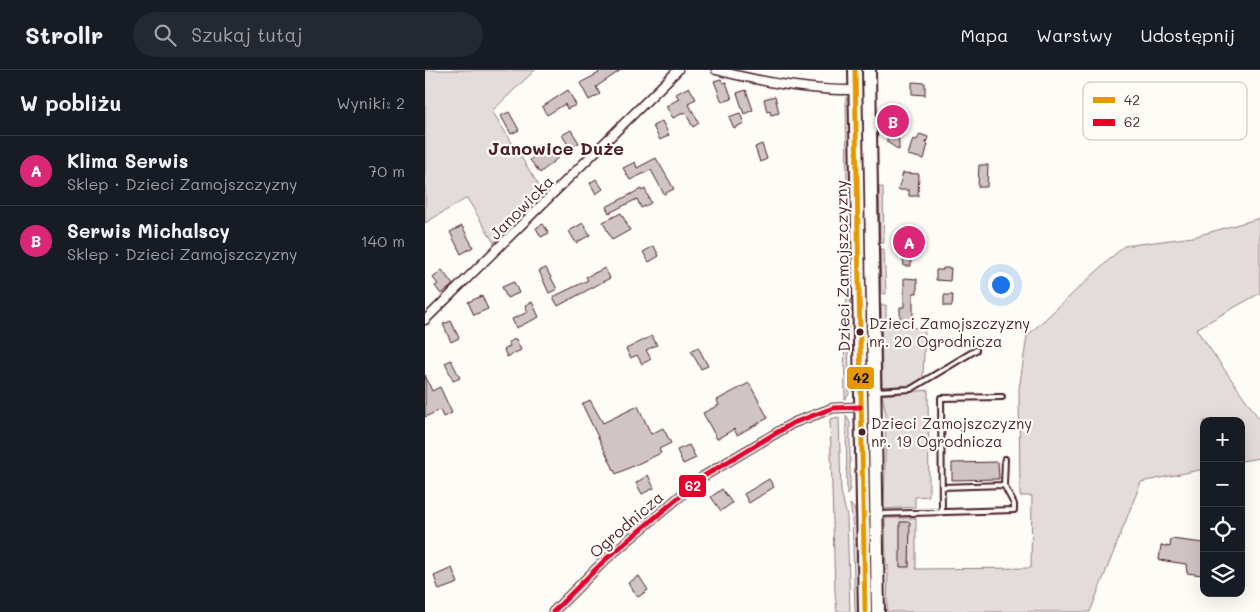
<!DOCTYPE html>
<html lang="pl">
<meta charset="utf-8">
<style>
:root{--surface:#171b24;--page:#242831;--text:#f1f3f6;--muted:#9ea1a6;--line:#363941;--accent:#db2777}
body{margin:0;font-family:Mali,sans-serif;background:var(--page);color:var(--text)}
.controls{position:absolute;right:15px;bottom:15px;display:grid;overflow:hidden;border-radius:10px;box-shadow:0 5px 20px #0002}
.controls button{width:45px;height:45px;display:grid;place-items:center;padding:0;border:0;border-bottom:1px solid var(--line);background:var(--surface);color:var(--text);font:25px sans-serif}
.you{position:absolute;left:575px;top:214px;width:18px;height:18px;margin:-12px;border:4px solid #fff;border-radius:50%;background:#1a73e8;box-shadow:0 0 0 8px #1a73e833}
.badge{display:grid;place-items:center;width:32px;height:32px;border-radius:50%;background:var(--accent);color:#fff;font-size:16px;font-weight:700}
.pin{position:absolute;translate:-50% -50%;border:2px solid #fff;box-shadow:0 1px 5px #0006}
.list{margin:0;padding:0;list-style:none}
h2{display:flex;justify-content:space-between;align-items:center;height:65px;margin:0;padding:0 20px;font-size:21px}
h2 small{font-size:16px;font-weight:400;color:var(--muted)}
.list li{display:grid;grid-template-columns:32px 1fr auto;gap:15px;align-items:center;box-sizing:border-box;height:70px;padding:0 20px;border-top:1px solid var(--line)}
.list b{display:block;font-size:19px;white-space:nowrap}
.list p{margin:0;font-size:16px;white-space:nowrap;color:var(--muted)}
.list em{font-size:16px;font-style:normal;color:var(--muted)}
.icon{flex:none;width:28px;height:28px;fill:none;stroke:currentColor;stroke-width:2;stroke-linecap:round;stroke-linejoin:round}
.map{position:relative;flex:none;width:835px;height:542px;overflow:hidden}
header{display:flex;align-items:center;gap:30px;box-sizing:border-box;height:70px;padding:0 25px;background:var(--surface);border-bottom:1px solid var(--line)}
header strong{font-size:24px}
nav{display:flex;gap:28px;margin-inline-start:auto;font-size:18px}
.search{width:350px;height:45px;background:var(--page);display:flex;align-items:center;gap:12px;box-sizing:border-box;padding:0 18px;border-radius:28px;color:var(--muted);font-size:19px}
main{display:flex}
aside{flex:1;background:var(--surface)}
.map>svg:first-child{display:block}
.green{fill:#e3dcda;stroke:#967e82}
.building{fill:#d0c5c4;stroke:#4a1f2b}
.lines{fill:none;stroke-linecap:round;stroke-linejoin:round}
.service-casing{stroke:#4a1f2b;stroke-width:8}
.minor-casing{stroke:#4a1f2b;stroke-width:11}
.primary-casing{stroke:#4a1f2b;stroke-width:16}
.service{stroke:#fdfcf7;stroke-width:4}
.minor{stroke:#fdfcf7;stroke-width:8}
.primary{stroke:#fdfcf7;stroke-width:12}
.bus-1-casing{stroke:#fdfcf7;stroke-width:9}
.bus-2-casing{stroke:#fdfcf7;stroke-width:9}
.bus-1{stroke:#e69804;stroke-width:5}
.bus-2{stroke:#e4002b;stroke-width:5}
.bus-dot{fill:#4a1f2b;stroke:#fdfcf7;stroke-width:2}
.labels{text-anchor:middle;dominant-baseline:central;stroke-width:4.5;stroke-linejoin:round;paint-order:stroke}
.bus-label{font-size:15px;fill:#4a1f2b;stroke:#fdfcf7;text-anchor:start}
.street-label{font-size:16px;fill:#4a1f2b;stroke:#fdfcf7}
.neighbourhood-label{font-size:18px;font-weight:bold;fill:#4a1f2b;stroke:#fdfcf7}
.key{fill:#fdfcf7;stroke:#c7baba;stroke-width:1}
.key-label{font-size:14px;fill:#4a1f2b}
.line-badge{stroke:#fdfcf7;stroke-width:2}
.badge-label{font-size:14px;text-anchor:middle;font-weight:bold;fill:#fff}
.pale-badge-label{font-size:14px;text-anchor:middle;font-weight:bold;fill:#111}
</style>
<header>
<strong>Strollr</strong>
<div class="search"><svg class="icon" aria-label="search" viewBox="0 0 24 24"><circle cx="10" cy="10" r="6"/><path d="M15 15l6 6"/></svg>Szukaj tutaj</div>
<nav><a>Mapa</a><a>Warstwy</a><a>Udostępnij</a></nav>
</header>
<main>
<aside>
<h2>W pobliżu<small>Wyniki: 2</small></h2>
<ul class="list">
<li><span class="badge">A</span><div><b>Klima Serwis</b><p>Sklep · Dzieci Zamojszczyzny</p></div><em>70 m</em></li>
<li><span class="badge">B</span><div><b>Serwis Michalscy</b><p>Sklep · Dzieci Zamojszczyzny</p></div><em>140 m</em></li>
</ul>
</aside>
<div class="map">
<svg width="835" height="542" viewBox="0 0 835 542">
<rect width="100%" height="100%" fill="#fdfcf7"/>
<filter id="ink" filterUnits="userSpaceOnUse"><feTurbulence type="fractalNoise" baseFrequency=".02" numOctaves="2"/><feDisplacementMap in="SourceGraphic" scale="10" xChannelSelector="R" yChannelSelector="G"/><feConvolveMatrix kernelMatrix="1 2 1 2 8 2 1 2 1" color-interpolation-filters="sRGB"/></filter>
<g filter="url(#ink)">
<!-- green -->
<path class="green" d="M0 0H110L67 41 118 122 69 173 42 128 0 153Z
M435 0H438L448 542H445Z
M421 27 425 34 427 218 423 252 424 324 420 330 419 252 423 222Z
M454 117H458L459 173H455Z
M835 148V223L771 259 835 350V388L816 391V351H779V399L716 412 665 542H462L463 495H461L460 448H491V499L606 498 607 426H595L594 319 602 266 699 176 768 167Z
M455 179H459L461 224 456 223Z
M456 235H461V257L500 258 498 308 488 315 457 317Z
M503 320 504 426 490 427V437L459 439 461 345 457 325Z
M421 345 425 353V419L422 425Z
M414 347 416 421 422 447 425 542H412L410 522 405 349Z
M425 434 429 438 431 446 434 542H430L427 446Z"/>
<!-- building -->
<path class="building" d="M172 0H196L171 17 175 24 164 30 155 13 174 3Z
M296 9 298 13 301 12 307 29 297 32 289 11Z
M487 12 500 13V25L487 24Z
M264 17 271 29 263 33 274 53 268 57 260 42 248 48 241 36 254 29 251 24Z
M143 20 151 35 142 39 140 34 122 45 117 37Z
M321 20 328 40 319 44 312 23Z
M350 26 354 43 346 45 345 41 342 42 339 29Z
M463 34H473L474 80 462 72Z
M84 42 94 60 86 64 76 46Z
M315 43 319 53 309 58 304 47Z
M237 51 244 65 235 70 228 56Z
M146 60 154 73 145 78 137 65Z
M495 64 503 67 501 73 503 74 499 89 483 85 488 69 492 70Z
M337 74 342 89 335 92 330 77Z
M126 78 134 87 115 103 105 90 111 84 114 87Z
M231 88 249 119 239 124 226 100 205 110 198 98 210 92 212 98Z
M554 95H563L562 117H553Z
M478 103 494 104 493 126H484V120H473Z
M171 109 178 119 171 124 165 113Z
M216 119 217 121 220 119 226 133 216 138 212 129 184 143 181 137Z
M196 143 205 160 187 170 178 152Z
M158 153 165 165 151 173 144 161Z
M118 154 124 163 116 167 111 158Z
M37 156 48 177 36 184 25 162Z
M476 166H492V177H486V196H479Z
M229 176 234 186 224 192 218 182Z
M121 198 132 219 124 223 114 201Z
M180 198 185 208 133 236 128 227 163 210 161 207Z
M518 198H526L525 211 511 210V200H518Z
M17 200 28 215 16 224 10 216 13 214 8 208Z
M479 208 492 209V223H488V250H475V237H479Z
M89 212 94 223 82 228 77 217Z
M519 225H528L527 236H519Z
M57 226 63 239 49 245 43 232Z
M107 232 114 247 91 258 87 249 103 242 100 235Z
M26 251 34 268 26 272 18 254Z
M227 266 232 275 221 280 226 289 217 294 212 285 206 288 201 279Z
M91 269 96 280 82 287 79 280 85 276 83 272Z
M273 277 283 296 276 299 266 281Z
M26 290 35 308 28 311 20 293Z
M0 305 7 321 15 317 27 343 18 347 15 340 0 347Z
M324 313 343 348 312 365 309 359 292 369 278 343 294 335 292 330Z
M165 330 178 353 213 336 226 364 238 358 246 373 234 379 236 383 191 404 157 334Z
M264 375 271 388 258 394 252 380Z
M573 392 574 409 527 410V393Z
M223 405 229 418 217 424 211 413Z
M344 409 349 417 324 433 319 424Z
M297 419 307 433 296 441 286 427Z
M475 452H485L484 497H475Z
M746 469 779 473 777 505 762 503 761 494 734 490 736 475 745 477Z
M27 498 33 513 14 520 9 506Z
M214 506 223 520 213 527 203 513Z"/>
<g class="lines">
<!-- service casing -->
<g class="service-casing">
<path id="service" d="M451 321 486 319 551 280
M517 417 579 415
M517 441 516 328 577 327
M453 444 589 440V434L579 415 580 389"/>
</g>
<!-- minor casing -->
<g class="minor-casing">
<path id="minor" d="M291 0C337 12 383 21 430 20
M0 250 253 0
M128 542 181 489 279 406 368 353 408 338 435 337"/>
</g>
<!-- primary casing -->
<g class="primary-casing">
<path id="primary" d="M430 0 440 542
M444 0 453 542"/>
</g>
<!-- service -->
<use href="#service" class="service"/>
<!-- minor -->
<use href="#minor" class="minor"/>
<!-- primary -->
<use href="#primary" class="primary"/>
<!-- bus-1 casing -->
<g class="bus-1-casing">
<path id="bus-1" d="M430 0 440 542"/>
</g>
<!-- bus-2 casing -->
<g class="bus-2-casing">
<path id="bus-2" d="M128 542 181 489 279 406 368 353 408 338 435 337"/>
</g>
<!-- bus-1 -->
<use href="#bus-1" class="bus-1"/>
<!-- bus-2 -->
<use href="#bus-2" class="bus-2"/>
</g>
</g>
<!-- markers -->
<g class="bus-dot">
<circle cx="435" cy="262" r="4.5"/>
<circle cx="437" cy="362" r="4.5"/>
</g>
<g class="labels">
<!-- bus labels -->
<g class="bus-label">
<text x="444" y="253">Dzieci Zamojszczyzny<tspan x="444" dy="18">nr. 20 Ogrodnicza</tspan></text>
<text x="446" y="353">Dzieci Zamojszczyzny<tspan x="446" dy="18">nr. 19 Ogrodnicza</tspan></text>
</g>
<!-- street labels -->
<g class="street-label">
<text transform="translate(96 137) rotate(-45)">Janowicka</text>
<text transform="translate(417 196) rotate(-91)">Dzieci Zamojszczyzny</text>
<text transform="translate(201 454) rotate(-41)">Ogrodnicza</text>
</g>
<!-- neighbourhood labels -->
<g class="neighbourhood-label">
<text x="131" y="78">Janowice Duże</text>
</g>
</g>
<!-- legend -->
<rect x="658" y="12" width="164" height="58" rx="8" class="key"/>
<rect x="668" y="27" width="22" height="6" fill="#e69804"/>
<rect x="668" y="49" width="22" height="7" fill="#e4002b"/>
<g class="key-label">
<text x="699" y="35">42</text>
<text x="699" y="57">62</text>
</g>
<g class="line-badge">
<rect x="421" y="296" width="29" height="24" rx="5" fill="#e69804"/>
<rect x="253" y="404" width="29" height="24" rx="5" fill="#e4002b"/>
</g>
<g class="badge-label">
<text x="268" y="421">62</text>
</g>
<g class="pale-badge-label">
<text x="436" y="313">42</text>
</g>
</svg>
<div class="controls">
<button>+</button>
<button>−</button>
<button><svg class="icon" aria-label="locate" viewBox="0 0 24 24"><circle cx="12" cy="12" r="6"/><path d="M12 2v4M12 18v4M2 12h4M18 12h4"/></svg></button>
<button><svg class="icon" aria-label="layers" viewBox="0 0 24 24"><path d="M12 4l9 5-9 5-9-5zM3 14l9 5 9-5"/></svg></button>
</div>
<div class="you"></div>
<div class="pin badge" style="left:484px;top:172px">A</div>
<div class="pin badge" style="left:468px;top:51px">B</div>
</div>
</main>
